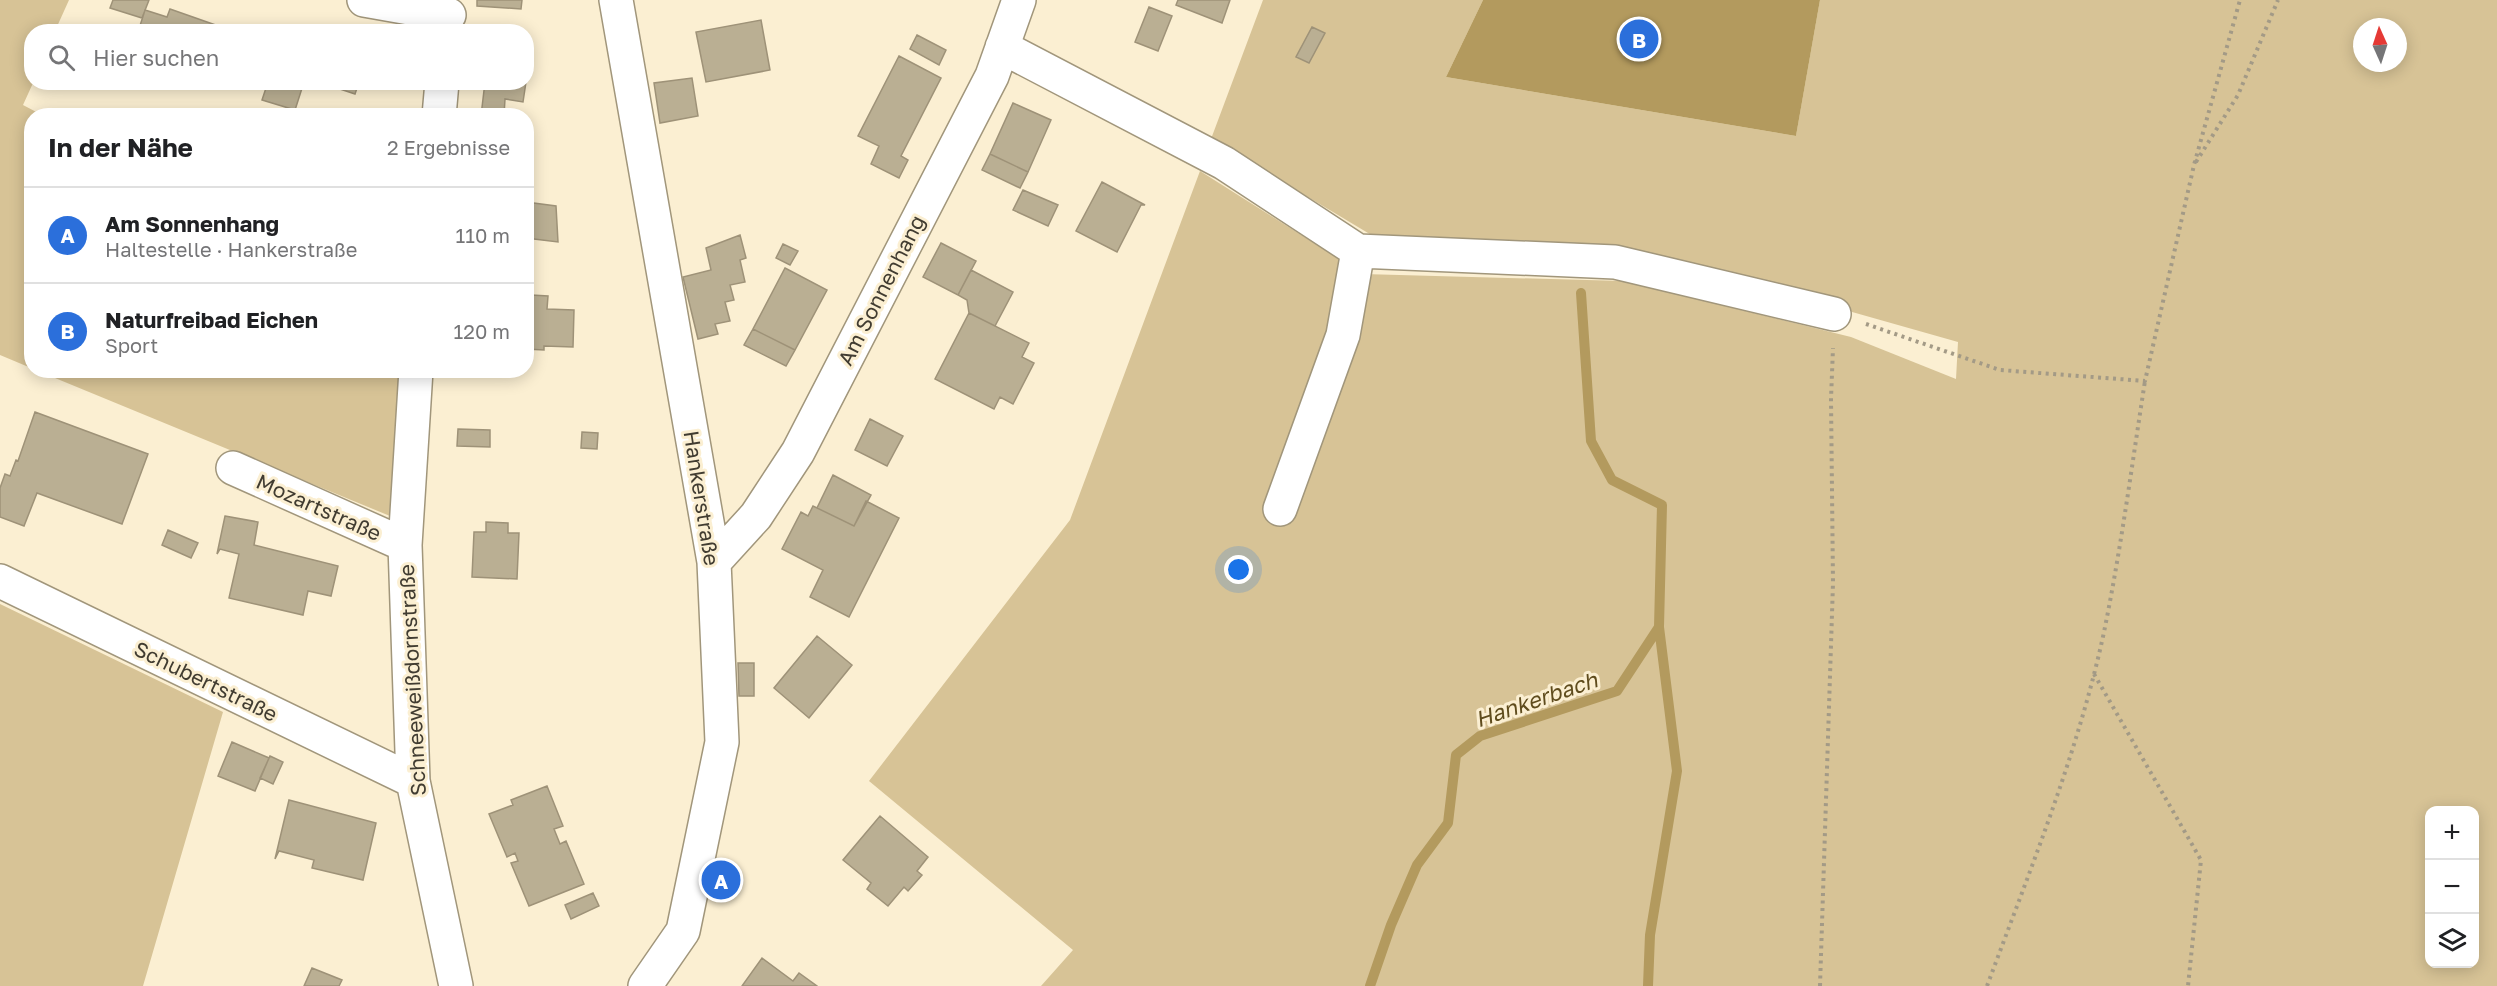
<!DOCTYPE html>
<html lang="de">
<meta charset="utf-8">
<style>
:root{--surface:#fff;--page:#f2f2f2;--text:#202124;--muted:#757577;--line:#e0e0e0;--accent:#2b6fdb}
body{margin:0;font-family:"Golos Text",sans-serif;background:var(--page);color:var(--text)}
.controls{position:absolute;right:18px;bottom:18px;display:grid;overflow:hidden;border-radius:12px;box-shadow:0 3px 15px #0003}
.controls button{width:54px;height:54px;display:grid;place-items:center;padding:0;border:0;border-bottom:2px solid var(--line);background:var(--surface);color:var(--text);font:30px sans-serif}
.compass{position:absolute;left:2353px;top:18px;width:54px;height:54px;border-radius:50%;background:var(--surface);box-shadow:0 3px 15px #0003;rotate:357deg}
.you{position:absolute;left:1239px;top:570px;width:21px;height:21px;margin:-15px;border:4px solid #fff;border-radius:50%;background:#1a73e8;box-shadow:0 0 0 9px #1a73e833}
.badge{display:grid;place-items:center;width:39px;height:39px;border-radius:50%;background:var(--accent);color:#fff;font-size:20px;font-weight:700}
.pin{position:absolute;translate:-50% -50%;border:3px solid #fff;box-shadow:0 2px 6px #0006}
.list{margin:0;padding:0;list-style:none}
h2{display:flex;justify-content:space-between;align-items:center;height:78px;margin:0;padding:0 24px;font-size:26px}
h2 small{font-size:20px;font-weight:400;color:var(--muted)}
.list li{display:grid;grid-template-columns:39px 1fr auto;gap:18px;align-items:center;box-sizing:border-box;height:96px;padding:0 24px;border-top:2px solid var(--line)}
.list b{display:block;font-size:22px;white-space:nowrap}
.list p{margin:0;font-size:20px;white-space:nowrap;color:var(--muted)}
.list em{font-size:20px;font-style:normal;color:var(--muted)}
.icon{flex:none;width:33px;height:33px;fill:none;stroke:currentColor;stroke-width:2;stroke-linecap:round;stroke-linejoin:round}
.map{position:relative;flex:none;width:2497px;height:986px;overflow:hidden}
.search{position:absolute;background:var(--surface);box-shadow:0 3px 15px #0003;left:24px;top:24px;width:510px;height:66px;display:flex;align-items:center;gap:15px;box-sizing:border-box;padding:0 21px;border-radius:24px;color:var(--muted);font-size:22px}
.panel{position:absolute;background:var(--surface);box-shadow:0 3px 15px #0003;left:24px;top:108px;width:510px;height:270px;border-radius:24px}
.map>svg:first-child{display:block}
.green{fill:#d7c396;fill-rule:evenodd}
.water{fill:#b39a5e}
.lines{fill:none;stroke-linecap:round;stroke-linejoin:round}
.stream{stroke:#b39a5e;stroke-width:10}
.building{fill:#baaf93;stroke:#9e9278;stroke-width:1.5}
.minor-casing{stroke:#a1967b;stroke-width:36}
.path{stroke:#a39a86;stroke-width:4;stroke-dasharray:3 4.5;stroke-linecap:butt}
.minor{stroke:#fff;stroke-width:33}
.labels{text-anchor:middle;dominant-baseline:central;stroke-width:6;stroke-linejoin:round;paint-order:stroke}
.street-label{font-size:21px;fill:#413c31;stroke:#fbefd2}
.water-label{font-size:22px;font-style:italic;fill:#5f4c1d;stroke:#fbefd2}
</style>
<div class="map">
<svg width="2497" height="986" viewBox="0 0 2497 986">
<rect width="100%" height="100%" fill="#fbefd2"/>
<!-- green -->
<path class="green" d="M0 0H69L55 31 32 32 33 83 23 105 42 115 32 116 31 368 0 355Z
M1263 0H1483L1446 77 1796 136 1820 0H2497V986H1041L1073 950 869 781 1070 520 1200 171 1363 274 1623 281 1851 337 1956 379 1958 342 1619 246 1373 236 1211 139ZM2362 27H2398V63H2362ZM2430 810H2474V964H2430Z
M38 371H399L390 516Z
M0 604 223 712 143 986H0Z"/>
<!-- water -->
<path class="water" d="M1483 0H1820L1796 136 1446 77Z"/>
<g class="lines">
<!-- stream -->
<path class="stream" d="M1370 986 1391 925 1417 865 1448 823 1456 755 1480 736 1617 691 1659 627 1662 505 1612 480 1591 441 1581 293
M1648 986 1650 935 1677 771 1659 627"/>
</g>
<!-- building -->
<path class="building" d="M113 0H149L142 18 110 8Z
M477 0H522L521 9 477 6Z
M1178 0H1230L1222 23 1176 5Z
M1149 7 1172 16 1158 51 1135 42Z
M170 9 227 29 226 32H138L145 10 167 17Z
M761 20 770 70 706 82 696 32Z
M286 27 301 32H284Z
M1312 27 1325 33 1309 63 1296 57Z
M917 35 946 50 939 65 910 49Z
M526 46 530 47 526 75Z
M899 56 941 78 901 156 908 160 899 178 871 164 879 146 858 136Z
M692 78 698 116 660 123 654 83Z
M268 82H304L295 110 262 100Z
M319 82H359L355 94Z
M485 82H526L523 102 505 99 504 116H481Z
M1013 103 1051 120 1028 172 990 154Z
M990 154 1028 172 1020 188 982 170Z
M1102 182 1145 205H1141L1117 252 1076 231Z
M1023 190 1058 205 1048 226 1013 210Z
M526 202 556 206 558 242 526 238Z
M740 235 746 258 740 260 745 282 730 285 734 300 725 302 730 321 715 324 718 334 698 339 683 277 711 270 706 248Z
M941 243 976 261 958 295 923 277Z
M783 244 798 251 790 265 776 258Z
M785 268 827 290 795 350 753 329Z
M971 270 1013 292 995 326 969 313 967 300 958 295Z
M531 295 548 296 547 309 574 310 573 347 544 346V350L526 349V298H531Z
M969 313 1029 343 1022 357 1034 363 1013 404 1000 397 994 409 935 379Z
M753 329 795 350 786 366 744 345Z
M35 412 148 454 122 524 37 493 24 526 0 517V488L5 474 10 476 16 460 18 461Z
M870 419 903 436 887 466 855 450Z
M458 429 490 430V447L457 446Z
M582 432 598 433 597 449 581 448Z
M833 475 871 495 854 526 817 508Z
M866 501 899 518 849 617 810 597 823 570 782 549 801 512 808 516 813 506 854 526Z
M225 516 258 522 254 545 338 566 331 596 308 591 303 615 229 598 239 554 220 549 217 554Z
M486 522 508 523V533H519L517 579 472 577 474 532H486Z
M168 530 198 543 191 558 162 545Z
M817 636 852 665 809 718 774 688Z
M738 663H754V696H739Z
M232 742 269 758 255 791 218 776Z
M270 756 283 762 273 784 260 778Z
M547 786 563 826 554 829 560 844 566 841 584 884 529 906 511 863 518 861 515 853 507 857 489 814 513 805 511 800Z
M289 800 376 823 363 880 312 868 314 860 279 851 275 859Z
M880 816 928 857 917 871 922 875 908 891 904 887 888 906 867 889 871 883 843 860Z
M593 893 599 906 571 919 565 905Z
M762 958 793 981 799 973 817 986H742Z
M312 968 342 980 339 986H304Z"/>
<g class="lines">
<!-- minor casing -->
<g class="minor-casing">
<path id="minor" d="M364 0 449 15
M616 0 714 562 722 742 683 931 645 986
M1002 47 1224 163 1358 251 1615 262 1834 314
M439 116 442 82
M416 370 405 545 413 781 456 986
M233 468 405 545
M1280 509 1343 335 1358 251
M714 562 756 516 798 452 992 76 1019 0
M0 581 413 781"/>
</g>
<!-- path -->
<path class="path" d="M2196 162 2238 95 2278 0
M1866 324 2000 370 2145 381 2194 165 2240 0
M2094 674 2201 860 2188 986
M1820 986 1833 583 1831 399 1833 348
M1987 986C2030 870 2078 753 2104 632 2121 549 2132 464 2145 381"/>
<!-- minor -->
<use href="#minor" class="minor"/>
</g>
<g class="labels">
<!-- street labels -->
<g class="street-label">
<text transform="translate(881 290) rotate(-63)">Am Sonnenhang</text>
<text transform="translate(702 498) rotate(81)">Hankerstraße</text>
<text transform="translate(319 507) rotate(24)">Mozartstraße</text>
<text transform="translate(412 680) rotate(-93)">Schneeweißdornstraße</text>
<text transform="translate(206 681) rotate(26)">Schubertstraße</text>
</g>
<!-- water labels -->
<g class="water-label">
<text transform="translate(1536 699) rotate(-19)">Hankerbach</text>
</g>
</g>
</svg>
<div class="controls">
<button>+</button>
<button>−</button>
<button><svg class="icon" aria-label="layers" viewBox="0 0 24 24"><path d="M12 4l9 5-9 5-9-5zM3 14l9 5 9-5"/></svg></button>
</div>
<svg class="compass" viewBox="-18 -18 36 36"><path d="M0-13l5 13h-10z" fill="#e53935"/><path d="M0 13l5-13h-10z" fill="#757577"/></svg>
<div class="you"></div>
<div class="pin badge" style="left:721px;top:880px">A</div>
<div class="pin badge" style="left:1639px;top:39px">B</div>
<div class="search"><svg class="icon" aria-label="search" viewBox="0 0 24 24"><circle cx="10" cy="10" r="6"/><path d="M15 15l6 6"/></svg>Hier suchen</div>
<section class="panel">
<h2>In der Nähe<small>2 Ergebnisse</small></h2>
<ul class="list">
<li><span class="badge">A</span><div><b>Am Sonnenhang</b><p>Haltestelle · Hankerstraße</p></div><em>110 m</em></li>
<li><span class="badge">B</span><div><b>Naturfreibad Eichen</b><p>Sport</p></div><em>120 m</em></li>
</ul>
</section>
</div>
